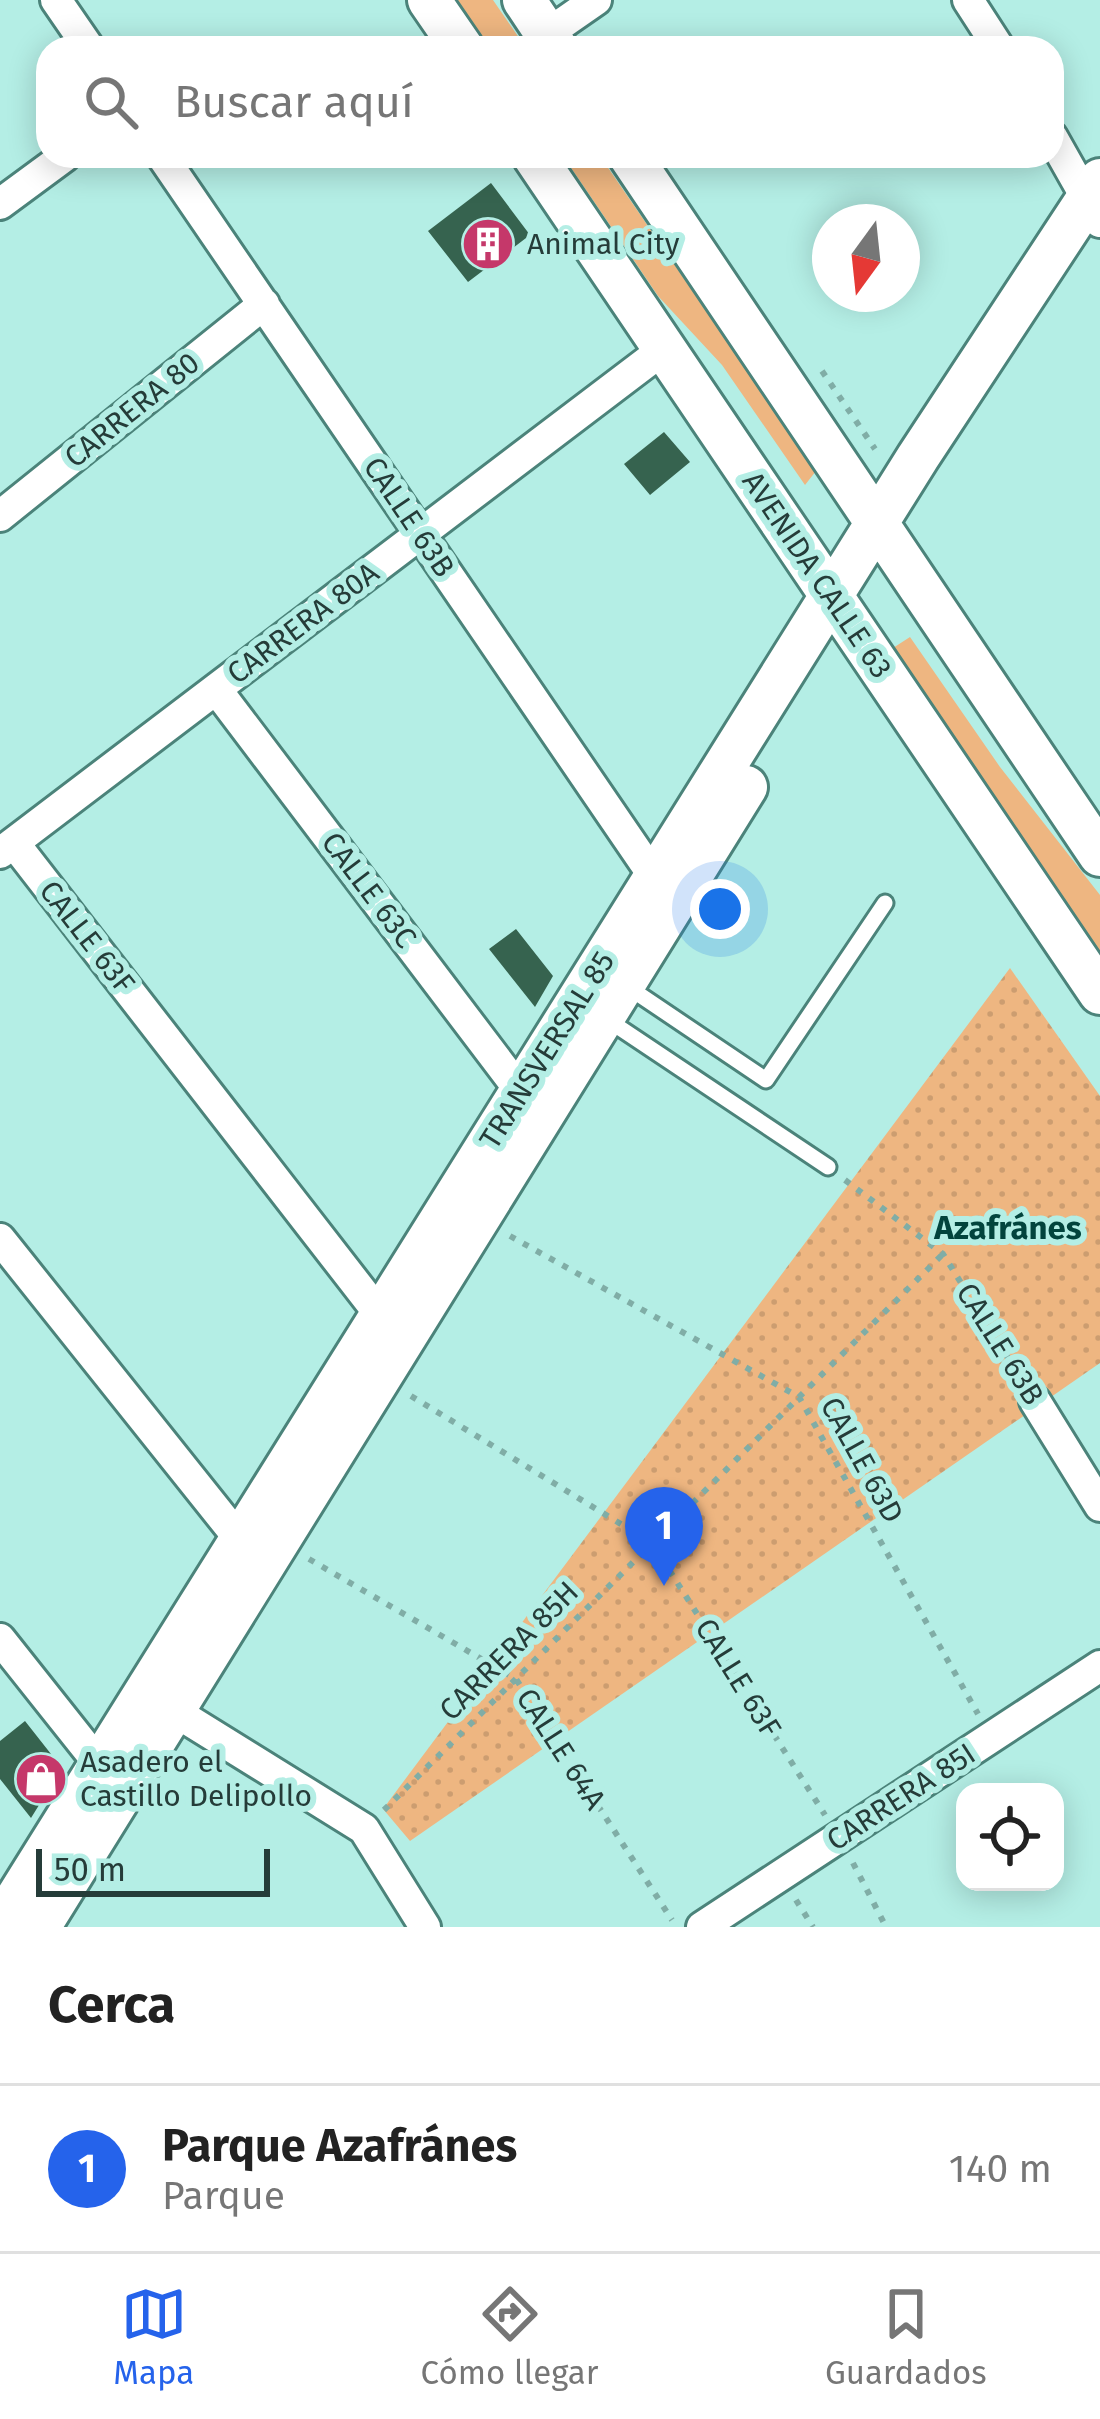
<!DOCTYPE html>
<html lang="es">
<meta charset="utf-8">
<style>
:root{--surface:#fff;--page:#f6f6f6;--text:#222;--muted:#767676;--line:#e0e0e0;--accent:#2563eb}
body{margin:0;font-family:"Fira Sans",sans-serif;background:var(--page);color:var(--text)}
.controls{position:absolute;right:36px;bottom:36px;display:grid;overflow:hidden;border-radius:24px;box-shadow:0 6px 30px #0003}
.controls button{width:108px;height:108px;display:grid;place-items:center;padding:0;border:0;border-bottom:3px solid var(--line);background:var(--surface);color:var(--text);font:60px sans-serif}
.compass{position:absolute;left:812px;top:204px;width:108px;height:108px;border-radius:50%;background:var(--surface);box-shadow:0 6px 30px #0003;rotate:195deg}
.scale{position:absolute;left:36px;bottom:30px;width:234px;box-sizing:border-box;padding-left:12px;border:6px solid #253c39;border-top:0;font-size:33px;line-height:42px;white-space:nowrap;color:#253c39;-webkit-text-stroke:9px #b4eee5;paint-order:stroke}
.you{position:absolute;left:720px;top:909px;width:42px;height:42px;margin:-30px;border:9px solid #fff;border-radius:50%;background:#1a73e8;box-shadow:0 0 0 18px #1a73e833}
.badge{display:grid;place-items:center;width:78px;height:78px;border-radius:50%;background:var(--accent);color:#fff;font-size:39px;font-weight:700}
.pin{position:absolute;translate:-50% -99px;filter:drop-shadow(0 3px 6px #0008)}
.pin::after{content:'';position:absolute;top:63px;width:42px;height:36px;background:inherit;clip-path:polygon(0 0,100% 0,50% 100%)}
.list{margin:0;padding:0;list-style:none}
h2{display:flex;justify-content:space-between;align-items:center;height:156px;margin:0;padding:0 48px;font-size:51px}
h2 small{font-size:39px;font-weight:400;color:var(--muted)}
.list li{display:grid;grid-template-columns:78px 1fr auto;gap:36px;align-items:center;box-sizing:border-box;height:168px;padding:0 48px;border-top:3px solid var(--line)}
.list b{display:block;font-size:45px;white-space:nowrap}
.list p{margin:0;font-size:39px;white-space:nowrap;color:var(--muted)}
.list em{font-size:39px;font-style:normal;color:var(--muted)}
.icon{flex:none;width:66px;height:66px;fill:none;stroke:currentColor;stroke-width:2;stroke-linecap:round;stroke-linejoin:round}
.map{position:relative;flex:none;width:1100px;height:1927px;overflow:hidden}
.search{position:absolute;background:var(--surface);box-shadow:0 6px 30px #0003;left:36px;right:36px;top:36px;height:132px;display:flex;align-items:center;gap:30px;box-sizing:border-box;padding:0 42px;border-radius:36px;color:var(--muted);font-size:45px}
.sheet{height:324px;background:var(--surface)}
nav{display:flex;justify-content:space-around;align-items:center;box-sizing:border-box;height:168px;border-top:3px solid var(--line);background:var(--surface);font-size:33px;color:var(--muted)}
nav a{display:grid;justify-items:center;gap:6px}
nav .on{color:var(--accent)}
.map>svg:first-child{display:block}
.grass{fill:#eeb681}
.park{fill:url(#park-dots)}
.building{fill:#36634f}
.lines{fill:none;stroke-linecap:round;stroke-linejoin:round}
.lane-casing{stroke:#4b837a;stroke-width:21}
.street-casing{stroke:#4b837a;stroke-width:36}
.secondary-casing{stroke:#4b837a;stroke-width:48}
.path{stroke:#80ada6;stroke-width:6;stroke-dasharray:6 9;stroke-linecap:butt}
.lane{stroke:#fff;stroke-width:15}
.street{stroke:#fff;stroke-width:30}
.secondary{stroke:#fff;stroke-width:42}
.labels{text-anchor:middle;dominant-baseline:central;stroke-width:12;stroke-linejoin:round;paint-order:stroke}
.poi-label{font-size:30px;fill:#253c39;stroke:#b4eee5;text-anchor:start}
.street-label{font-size:30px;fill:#253c39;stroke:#b4eee5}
.neighbourhood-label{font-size:33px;font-weight:bold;fill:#02443d;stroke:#b4eee5}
</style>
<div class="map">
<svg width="1100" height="1927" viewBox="0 0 1100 1927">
<defs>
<pattern id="park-dots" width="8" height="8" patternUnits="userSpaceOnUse" patternTransform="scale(3)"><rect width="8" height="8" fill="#eeb681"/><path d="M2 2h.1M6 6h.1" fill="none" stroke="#cc9d70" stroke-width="1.8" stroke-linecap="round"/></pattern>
</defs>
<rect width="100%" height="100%" fill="#b4eee5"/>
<!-- grass -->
<path class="grass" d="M456 0H493L526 48H489Z
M563 156H600L816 471 805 485 722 365 658 296Z
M910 637 1000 767 1100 895V962L893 648Z"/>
<!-- park -->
<path class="park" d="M1010 968 1100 1096V1363L410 1841 383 1809Z"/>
<!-- building -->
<path class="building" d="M491 183 530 235 468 282 428 231Z
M664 432 690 462 650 495 624 464Z
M516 929 553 976 535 1007 489 949Z
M25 1721 62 1768 31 1818 0 1779V1741Z"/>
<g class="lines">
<!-- lane casing -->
<g class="lane-casing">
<path id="lane" d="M628 987 766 1080 885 903
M608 1020 828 1167"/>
</g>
<!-- street casing -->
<g class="street-casing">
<path id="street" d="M56 0 89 48
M968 0 999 48
M547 34 596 0
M1052 137 1100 222
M162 156 655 878
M0 204 65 156
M0 516 264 304
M216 689 521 1092
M14 843 381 1316
M0 853 664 349
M0 1239 241 1541
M1035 1401 1100 1506
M0 1639 100 1765
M174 1711 364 1829 425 1927
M702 1927 1100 1666"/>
</g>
<!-- secondary casing -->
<g class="secondary-casing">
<path id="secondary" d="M429 0 462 48
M524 0 556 48
M534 156 1100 993
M630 156 1100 855
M0 1925 918 457 1100 180
M39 1927 746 787"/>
</g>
<!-- path -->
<path class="path" d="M822 371 875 449
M845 1180 943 1254 1020 1377
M510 1236 799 1397 978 1714
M411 1396 652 1543 825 1815
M309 1559 516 1679 672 1920
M384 1810 943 1254
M853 1863 886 1927
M796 1900 813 1927"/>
<!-- lane -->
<use href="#lane" class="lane"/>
<!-- street -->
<use href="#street" class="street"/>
<!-- secondary -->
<use href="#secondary" class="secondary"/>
</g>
<!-- icons -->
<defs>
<g id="building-disc" transform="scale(2.7)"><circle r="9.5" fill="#c5386a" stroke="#b4eee5"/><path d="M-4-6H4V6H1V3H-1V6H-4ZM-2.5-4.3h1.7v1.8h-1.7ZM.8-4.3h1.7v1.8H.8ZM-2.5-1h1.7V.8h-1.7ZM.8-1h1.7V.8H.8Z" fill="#fff"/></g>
<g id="shop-disc" transform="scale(2.7)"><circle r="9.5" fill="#c5386a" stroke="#b4eee5"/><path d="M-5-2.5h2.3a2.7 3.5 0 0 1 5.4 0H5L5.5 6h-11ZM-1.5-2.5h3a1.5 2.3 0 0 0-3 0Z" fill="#fff"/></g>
</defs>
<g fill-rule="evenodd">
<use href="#building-disc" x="488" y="244"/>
<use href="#shop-disc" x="41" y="1779"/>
</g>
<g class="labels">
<!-- poi labels -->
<g class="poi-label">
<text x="527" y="244">Animal City</text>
<text x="80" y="1762">Asadero el<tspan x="80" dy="34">Castillo Delipollo</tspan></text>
</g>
<!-- street labels -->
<g class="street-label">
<text transform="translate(132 410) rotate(-39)">CARRERA 80</text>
<text transform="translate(409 517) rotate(56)">CALLE 63B</text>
<text transform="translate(817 575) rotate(56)">AVENIDA CALLE 63</text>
<text transform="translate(303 623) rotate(-37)">CARRERA 80A</text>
<text transform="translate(369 890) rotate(53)">CALLE 63C</text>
<text transform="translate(87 937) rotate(52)">CALLE 63F</text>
<text transform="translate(547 1050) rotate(-58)">TRANSVERSAL 85</text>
<text transform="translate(1000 1344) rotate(58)">CALLE 63B</text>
<text transform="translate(862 1460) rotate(61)">CALLE 63D</text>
<text transform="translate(509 1651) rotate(-45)">CARRERA 85H</text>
<text transform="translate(738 1678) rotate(58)">CALLE 63F</text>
<text transform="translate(561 1749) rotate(57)">CALLE 64A</text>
<text transform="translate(901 1797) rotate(-33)">CARRERA 85I</text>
</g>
<!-- neighbourhood labels -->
<g class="neighbourhood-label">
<text x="1008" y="1228">Azafránes</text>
</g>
</g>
</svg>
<div class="controls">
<button><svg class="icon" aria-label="locate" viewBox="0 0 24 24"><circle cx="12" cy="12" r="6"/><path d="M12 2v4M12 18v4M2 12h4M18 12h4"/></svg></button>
</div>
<svg class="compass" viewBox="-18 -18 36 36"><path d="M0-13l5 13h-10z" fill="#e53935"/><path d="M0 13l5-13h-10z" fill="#767676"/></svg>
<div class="scale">50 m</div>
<div class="you"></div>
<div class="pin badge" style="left:664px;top:1586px">1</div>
<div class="search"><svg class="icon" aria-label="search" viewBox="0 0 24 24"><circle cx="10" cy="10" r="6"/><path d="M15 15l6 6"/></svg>Buscar aquí</div>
</div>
<section class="sheet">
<h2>Cerca<small></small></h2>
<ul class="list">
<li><span class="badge">1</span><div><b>Parque Azafránes</b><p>Parque</p></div><em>140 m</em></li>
</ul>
</section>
<nav>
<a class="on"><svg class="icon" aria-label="map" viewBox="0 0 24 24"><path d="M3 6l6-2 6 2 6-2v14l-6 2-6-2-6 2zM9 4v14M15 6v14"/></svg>Mapa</a>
<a><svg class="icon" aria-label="directions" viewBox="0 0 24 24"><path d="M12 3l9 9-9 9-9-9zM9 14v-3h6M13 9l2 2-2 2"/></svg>Cómo llegar</a>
<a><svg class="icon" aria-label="saved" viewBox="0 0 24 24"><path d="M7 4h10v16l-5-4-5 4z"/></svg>Guardados</a>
</nav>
